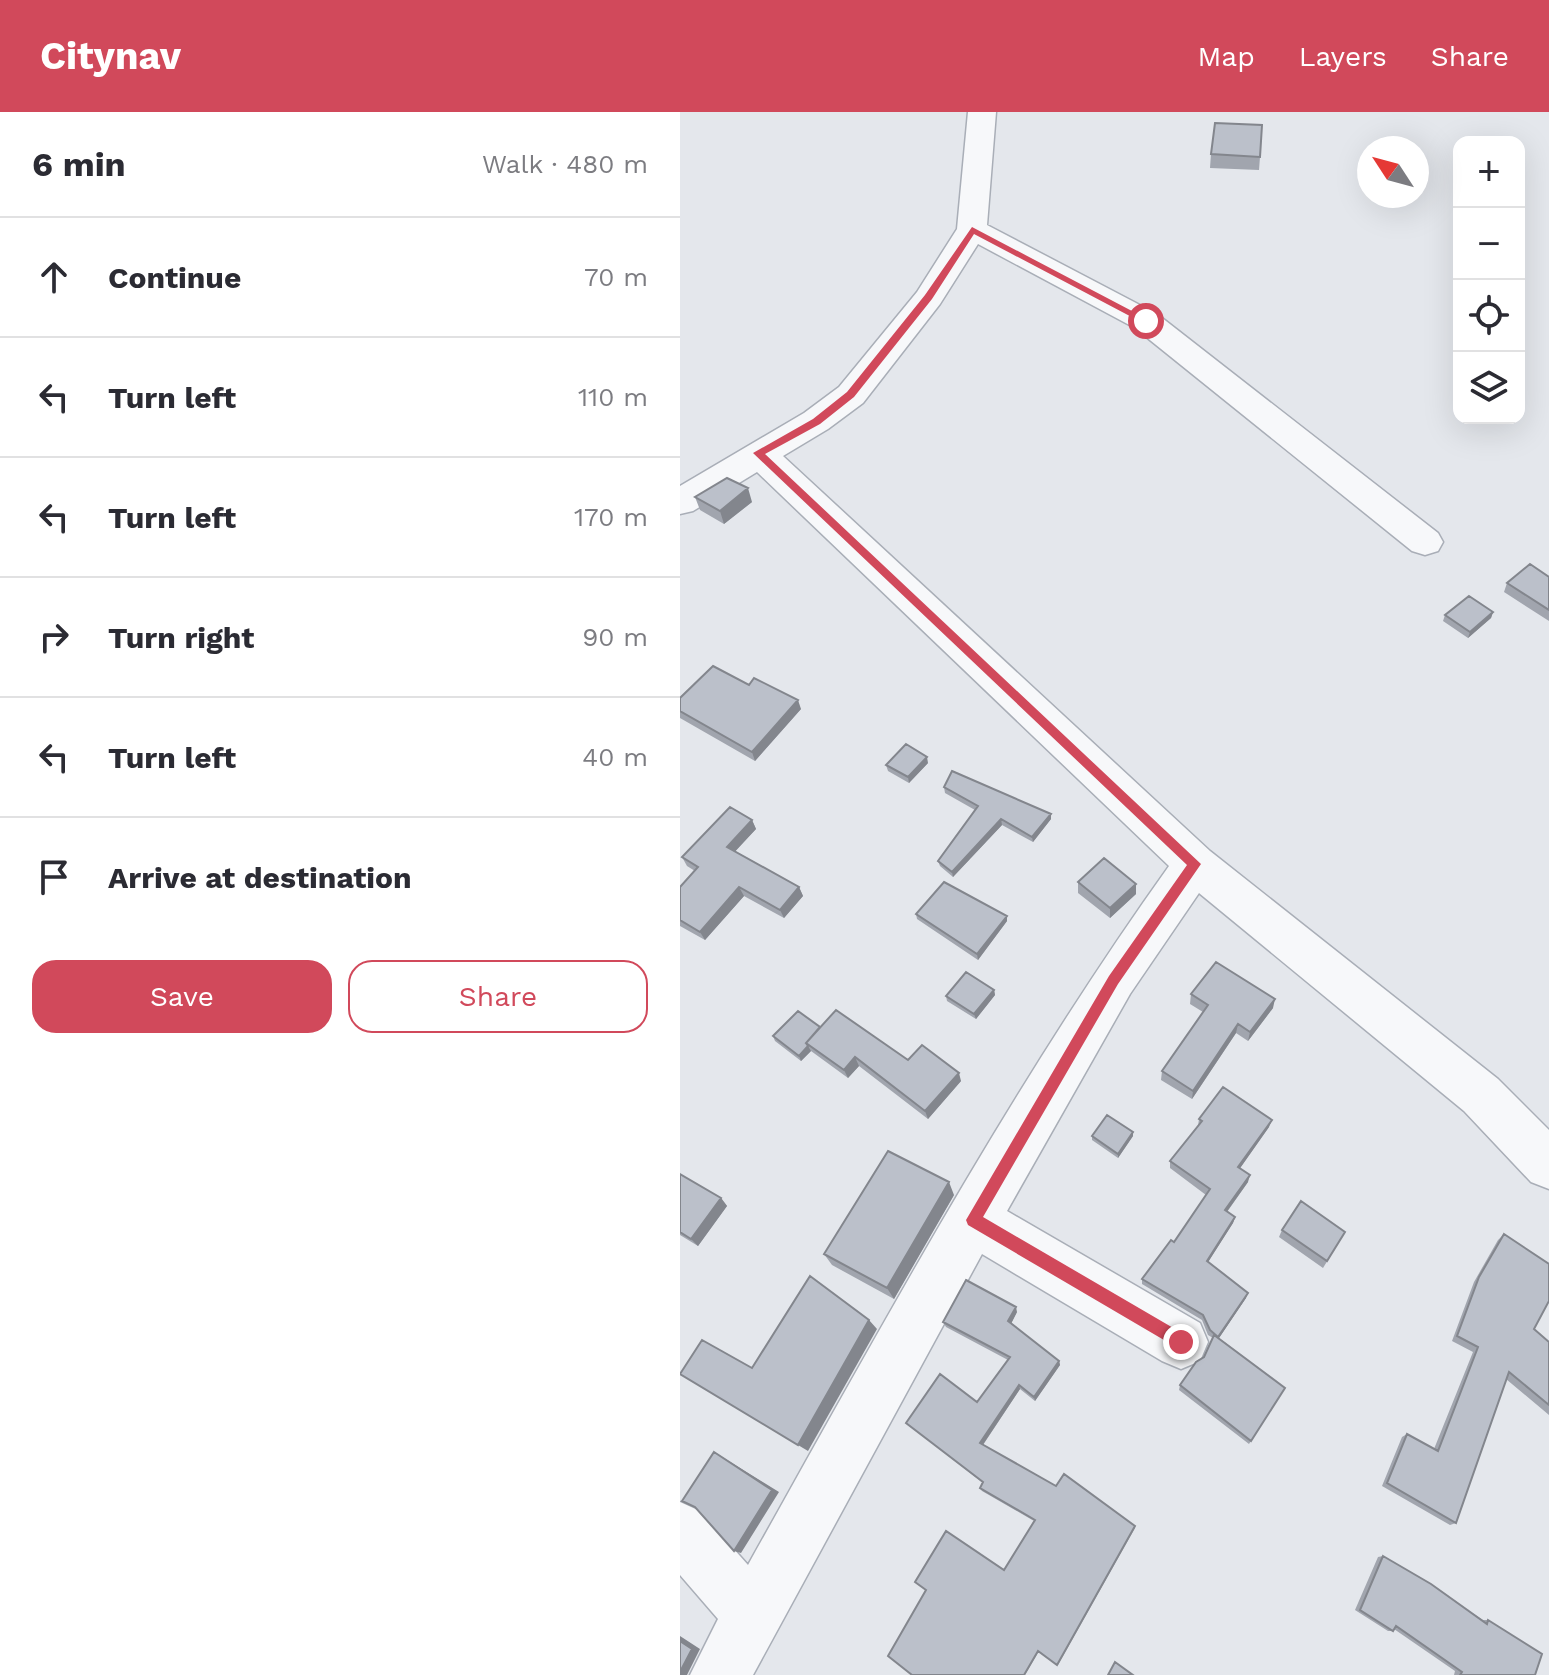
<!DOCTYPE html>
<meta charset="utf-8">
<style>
:root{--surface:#fff;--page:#f7f7f7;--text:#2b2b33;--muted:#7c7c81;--line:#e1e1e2;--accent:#d1495b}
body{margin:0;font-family:"Work Sans",sans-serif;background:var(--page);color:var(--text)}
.controls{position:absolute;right:24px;top:24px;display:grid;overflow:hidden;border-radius:16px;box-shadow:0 8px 32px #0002}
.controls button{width:72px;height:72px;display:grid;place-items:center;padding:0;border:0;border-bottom:2px solid var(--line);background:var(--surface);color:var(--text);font:40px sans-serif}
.compass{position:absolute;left:677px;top:24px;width:72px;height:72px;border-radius:50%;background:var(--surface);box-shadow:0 8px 32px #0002;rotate:306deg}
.stop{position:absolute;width:24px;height:24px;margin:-18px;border:6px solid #d1495b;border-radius:50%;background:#fff}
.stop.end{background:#d1495b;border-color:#fff;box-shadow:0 2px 8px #0008}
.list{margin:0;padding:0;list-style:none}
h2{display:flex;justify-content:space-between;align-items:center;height:104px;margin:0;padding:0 32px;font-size:34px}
h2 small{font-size:26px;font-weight:400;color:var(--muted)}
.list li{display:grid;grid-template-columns:52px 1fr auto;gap:24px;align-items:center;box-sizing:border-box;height:120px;padding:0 32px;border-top:2px solid var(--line)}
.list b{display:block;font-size:30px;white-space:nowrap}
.list em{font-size:26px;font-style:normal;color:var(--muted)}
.actions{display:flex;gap:16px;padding:24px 32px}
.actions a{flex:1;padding:18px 0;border:2px solid var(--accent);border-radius:24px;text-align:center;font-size:28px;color:var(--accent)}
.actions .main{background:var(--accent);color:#fff}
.icon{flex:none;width:44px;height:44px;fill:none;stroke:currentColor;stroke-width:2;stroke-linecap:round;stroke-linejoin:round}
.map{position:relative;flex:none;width:869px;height:1563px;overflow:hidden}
header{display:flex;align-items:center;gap:48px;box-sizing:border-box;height:112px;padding:0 40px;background:var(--accent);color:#fff}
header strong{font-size:38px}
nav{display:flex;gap:44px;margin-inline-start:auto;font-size:28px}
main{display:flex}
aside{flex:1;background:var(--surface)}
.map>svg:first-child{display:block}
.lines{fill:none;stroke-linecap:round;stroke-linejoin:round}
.minor-casing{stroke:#a9aeb7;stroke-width:3}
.minor{fill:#f7f8fa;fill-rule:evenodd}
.wall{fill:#a1a5ae}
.shaded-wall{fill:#83868d}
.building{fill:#bbc0ca;stroke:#83868d;stroke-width:2}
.route{fill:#d1495b}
</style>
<header>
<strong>Citynav</strong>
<nav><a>Map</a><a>Layers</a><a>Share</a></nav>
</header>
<main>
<aside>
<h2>6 min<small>Walk · 480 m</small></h2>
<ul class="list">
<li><svg class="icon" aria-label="ahead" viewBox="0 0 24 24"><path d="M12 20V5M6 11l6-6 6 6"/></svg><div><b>Continue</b></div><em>70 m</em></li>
<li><svg class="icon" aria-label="left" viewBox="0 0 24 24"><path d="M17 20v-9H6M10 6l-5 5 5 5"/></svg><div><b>Turn left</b></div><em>110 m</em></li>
<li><svg class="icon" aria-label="left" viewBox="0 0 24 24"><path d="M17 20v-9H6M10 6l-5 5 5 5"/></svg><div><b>Turn left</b></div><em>170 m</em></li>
<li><svg class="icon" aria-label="right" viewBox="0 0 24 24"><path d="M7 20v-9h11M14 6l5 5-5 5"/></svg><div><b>Turn right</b></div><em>90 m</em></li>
<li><svg class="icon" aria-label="left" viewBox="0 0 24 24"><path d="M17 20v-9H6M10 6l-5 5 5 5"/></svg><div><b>Turn left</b></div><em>40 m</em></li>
<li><svg class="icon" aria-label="arrive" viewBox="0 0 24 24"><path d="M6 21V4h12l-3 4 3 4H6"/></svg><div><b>Arrive at destination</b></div></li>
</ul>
<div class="actions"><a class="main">Save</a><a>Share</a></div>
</aside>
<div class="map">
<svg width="869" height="1563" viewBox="0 0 869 1563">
<rect width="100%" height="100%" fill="#e4e7ec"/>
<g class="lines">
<!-- minor casing -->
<g class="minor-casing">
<path id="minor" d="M288 0H316L307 113 477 202 758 421 763 430 758 439 745 443 732 439 455 216 298 132 260 192 183 291 148 317 103 344 530 739 818 967 869 1018V1077L851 1070 784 999 519 781 450 882 327 1099 520 1211 528 1230 520 1249 501 1257 482 1249 302 1142 73 1563H10L38 1507 0 1463V1390L20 1399 68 1453C200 1217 331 975 489 754L77 360 13 399 0 402V374L124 301 159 275 237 180 277 117Z"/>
</g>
<!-- minor -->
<use href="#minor" class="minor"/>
</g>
<!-- wall -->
<path class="wall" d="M531 42 580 45 579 58 530 56Z
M15 385 72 390 44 412 20 398Z
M869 465V509L824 480 827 471Z
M813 500 811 506 788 526 763 509 765 503Z
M69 573 121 597 75 649 0 606V586Z
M248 651 229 671 208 659 206 653Z
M264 675 371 707 353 730 322 713 273 765 260 754 258 749 295 698 265 681Z
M72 708 76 717 55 739 119 775 123 784 104 806 64 784 25 828 0 814V775L15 759 7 754 2 745Z
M398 770 456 772V782L430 806 398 781Z
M236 802 327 804V809L298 848 237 807Z
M314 878 315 883 296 907 267 889 266 884Z
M511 882 593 896 568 929 556 921 512 987 481 968 482 959 523 900 510 892Z
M140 915 228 948 281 969 248 1007 179 954 168 966 131 939 121 949 95 929 93 924Z
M519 1007 589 1015 560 1056 568 1070 547 1100 555 1105 553 1111 528 1150 566 1186 539 1226 605 1276 569 1332 499 1278 500 1273 524 1245 533 1226 528 1223 522 1208 462 1172V1167L494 1130 526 1083 490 1056V1049L518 1014Z
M453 1020V1024L438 1046 412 1028V1024Z
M0 1062 41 1086 47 1094 18 1134 0 1123Z
M274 1083 214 1187 152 1153 144 1142Z
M602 1118 665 1120 643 1156 599 1125Z
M824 1122 854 1217 869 1230V1303L826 1267 776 1411 770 1413 702 1374 722 1325 727 1322 754 1337 793 1240 772 1229 794 1170 818 1128Z
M337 1200 331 1211 379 1249 380 1253 355 1289 340 1277 303 1333 376 1374 455 1416 378 1553 359 1539 345 1563H232L324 1458 354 1409 302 1379 300 1376 303 1371 226 1311 297 1290 328 1248 266 1215 263 1210Z
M703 1444 803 1508H808L855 1563H774L775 1559 714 1517 713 1519H708L675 1498 698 1445Z"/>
<!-- shaded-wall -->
<path class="shaded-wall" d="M68 376 72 390 44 412 40 399Z
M813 500 811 506 788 526 790 520Z
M118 588 121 597 75 649 72 640Z
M247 645 248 651 229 671 228 665Z
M371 702V707L353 730 352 725Z
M321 707 322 713 273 765 272 760Z
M72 708 76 717 51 744 47 735Z
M456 772V782L430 806V796Z
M59 775 64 784 25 828 20 820Z
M119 775 123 784 104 806 100 798Z
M327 804V809L298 848 297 842Z
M314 878 315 883 296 907 294 902Z
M595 887 593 896 568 929 570 920Z
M558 912 556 921 512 987 513 979Z
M128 934 131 939 121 949 119 944Z
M175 945 179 954 168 966 164 958Z
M279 961 281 969 248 1007 245 999Z
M592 1008 589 1015 556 1062 558 1055Z
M453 1020V1024L438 1046V1042Z
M570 1063 568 1070 543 1105 545 1098Z
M269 1070 274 1083 214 1187 207 1176Z
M41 1086 47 1094 18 1134 11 1127Z
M555 1105 553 1111 525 1155 527 1149Z
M568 1181 566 1186 537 1229 538 1225Z
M336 1195 337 1200 330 1214 328 1209Z
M189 1208 197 1217 128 1339 118 1333Z
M379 1249 380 1253 355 1289 354 1285Z
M339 1273 340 1277 302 1334 300 1331Z
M34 1340 99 1380 61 1441 54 1439Z
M0 1524 20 1537 7 1563H0Z"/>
<!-- building -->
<path class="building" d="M535 11 582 13 580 45 531 42Z
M47 366 68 376 40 399 15 385Z
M850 452 869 465V498L827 471Z
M789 484 813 500 790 520 765 503Z
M33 554 69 573 74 566 118 588 72 640 0 599V586Z
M226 632 247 645 228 665 206 653Z
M272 659 371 702 352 725 321 707 272 760 258 749 298 694 264 675Z
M50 695 72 708 47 735 119 775 100 798 59 775 20 820 0 808V775L18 755 2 745Z
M424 746 456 772 430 796 398 770Z
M264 770 327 804 297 842 236 802Z
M536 850 595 887 570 920 558 912 513 979 482 959 528 893 511 882Z
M286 860 314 878 294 902 266 884Z
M156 898 228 948 242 933 279 961 245 999 175 945 164 958 126 931Z
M118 899 140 915 126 931 128 934 119 944 93 924Z
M543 975 592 1008 558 1055 570 1063 545 1098 555 1105 527 1149 568 1181 538 1225 530 1218 523 1203 462 1167 491 1128 494 1130 530 1077 490 1049 522 1009 519 1007Z
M427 1003 453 1020 438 1042 412 1024Z
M208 1039 269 1070 207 1176 144 1142Z
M0 1062 41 1086 11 1127 0 1120Z
M621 1089 665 1120 647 1149 602 1118Z
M824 1122 869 1152V1189L854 1217 869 1230V1293L829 1260 776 1411 707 1371 727 1322 758 1339 798 1235 777 1224 799 1165Z
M130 1164 189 1208 118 1333 0 1262 22 1228 72 1256Z
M286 1168 336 1195 328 1209 379 1249 354 1285 339 1273 300 1331 376 1374 384 1362 455 1414 377 1553 358 1539 344 1563H232L208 1544 246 1478 235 1470 266 1419 324 1458 355 1408 300 1376 303 1370 226 1311 260 1262 297 1290 330 1245 263 1210Z
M534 1223 605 1276 571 1329 500 1273 516 1250 524 1245Z
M34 1340 92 1378 54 1439 15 1395 2 1389Z
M703 1444 751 1472 807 1512 808 1508 862 1542 855 1563H780L782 1560 716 1514 713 1519 680 1498Z
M0 1529 12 1537 0 1560Z
M435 1550 453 1563H428Z"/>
<!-- route -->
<path class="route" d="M292 115 471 209 463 211 294 122 252 187 174 285 140 312 85 342 521 752 438 872 303 1105 507 1224 509 1230 501 1238 288 1113 286 1108 429 864 507 753 73 341 133 307 167 280 245 183Z"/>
</svg>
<div class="controls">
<button>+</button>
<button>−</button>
<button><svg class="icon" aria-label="locate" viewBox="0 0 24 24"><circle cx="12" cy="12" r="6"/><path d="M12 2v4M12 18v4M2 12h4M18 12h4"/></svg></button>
<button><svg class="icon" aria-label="layers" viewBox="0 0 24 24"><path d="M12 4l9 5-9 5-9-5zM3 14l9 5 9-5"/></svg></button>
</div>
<svg class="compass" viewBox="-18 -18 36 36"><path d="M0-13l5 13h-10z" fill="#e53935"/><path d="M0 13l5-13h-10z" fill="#7c7c81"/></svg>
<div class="stop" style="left:466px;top:209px"></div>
<div class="stop end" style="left:501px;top:1230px"></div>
</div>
</main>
